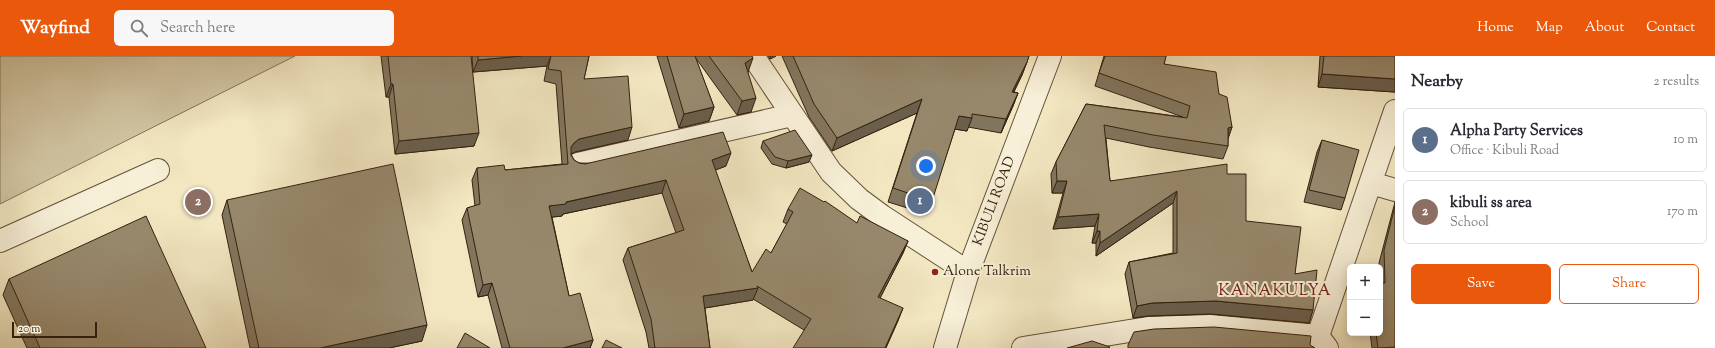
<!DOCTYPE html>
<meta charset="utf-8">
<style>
:root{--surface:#fff;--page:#f7f7f7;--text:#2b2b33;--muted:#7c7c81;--line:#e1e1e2;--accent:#ea580c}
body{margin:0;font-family:"Sorts Mill Goudy",serif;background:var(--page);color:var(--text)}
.controls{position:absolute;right:12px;bottom:12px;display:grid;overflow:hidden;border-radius:6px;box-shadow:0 2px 10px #0003}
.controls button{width:36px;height:36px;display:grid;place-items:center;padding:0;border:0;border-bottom:1px solid var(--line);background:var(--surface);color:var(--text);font:20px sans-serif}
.scale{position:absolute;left:12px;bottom:10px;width:85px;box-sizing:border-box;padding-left:4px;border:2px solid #34220f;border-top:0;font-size:11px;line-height:14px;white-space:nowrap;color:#34220f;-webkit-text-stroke:3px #f7efd7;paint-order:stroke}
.you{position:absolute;left:926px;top:110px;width:14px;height:14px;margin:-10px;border:3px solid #fff;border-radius:50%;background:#1a73e8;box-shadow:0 0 0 6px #1a73e833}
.badge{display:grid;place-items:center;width:26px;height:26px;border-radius:50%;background:var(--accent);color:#fff;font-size:13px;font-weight:700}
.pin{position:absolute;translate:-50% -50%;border:2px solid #fff;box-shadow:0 1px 4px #0006}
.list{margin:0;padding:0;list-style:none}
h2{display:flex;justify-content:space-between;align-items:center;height:52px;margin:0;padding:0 16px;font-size:17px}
h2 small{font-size:13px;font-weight:400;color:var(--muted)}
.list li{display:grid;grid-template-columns:26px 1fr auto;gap:12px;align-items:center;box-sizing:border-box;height:64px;margin:0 8px 8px;padding:0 8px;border:1px solid var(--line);border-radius:6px}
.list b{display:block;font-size:15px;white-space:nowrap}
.list p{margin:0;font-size:13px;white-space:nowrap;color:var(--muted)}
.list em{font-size:13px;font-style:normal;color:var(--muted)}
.actions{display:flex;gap:8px;padding:12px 16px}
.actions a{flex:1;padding:9px 0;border:1px solid var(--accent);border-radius:6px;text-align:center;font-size:14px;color:var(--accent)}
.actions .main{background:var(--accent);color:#fff}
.icon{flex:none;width:22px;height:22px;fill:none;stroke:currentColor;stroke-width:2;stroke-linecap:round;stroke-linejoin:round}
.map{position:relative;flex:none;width:1395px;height:292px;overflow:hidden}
header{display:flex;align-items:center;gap:24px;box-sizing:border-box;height:56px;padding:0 20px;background:var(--accent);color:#fff}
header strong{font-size:19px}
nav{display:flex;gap:22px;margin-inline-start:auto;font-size:14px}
.search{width:280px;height:36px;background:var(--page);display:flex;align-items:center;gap:10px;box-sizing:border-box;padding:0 14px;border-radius:6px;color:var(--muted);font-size:15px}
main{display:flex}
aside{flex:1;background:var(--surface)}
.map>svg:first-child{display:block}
.green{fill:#d2c6a3;stroke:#837459}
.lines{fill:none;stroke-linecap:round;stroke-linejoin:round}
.minor-casing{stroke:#64533c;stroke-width:24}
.tertiary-casing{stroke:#64533c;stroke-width:24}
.minor{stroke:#f7efd7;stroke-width:22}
.tertiary{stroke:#f7efd7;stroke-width:22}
.wall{fill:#82755d;stroke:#34220f}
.shaded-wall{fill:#6a5f4c;stroke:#34220f}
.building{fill:#97886c;stroke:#34220f}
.poi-dot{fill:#8f2418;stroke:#f7efd7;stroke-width:1.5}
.labels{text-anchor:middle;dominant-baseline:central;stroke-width:4;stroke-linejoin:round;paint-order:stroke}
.street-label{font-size:14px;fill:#34220f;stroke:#f7efd7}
.poi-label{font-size:14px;fill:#34220f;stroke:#f7efd7;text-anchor:start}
.quarter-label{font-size:16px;letter-spacing:1px;fill:#7a1f14;stroke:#f7efd7}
</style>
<header>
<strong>Wayfind</strong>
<div class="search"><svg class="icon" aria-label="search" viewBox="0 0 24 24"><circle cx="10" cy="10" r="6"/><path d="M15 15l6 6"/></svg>Search here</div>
<nav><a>Home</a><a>Map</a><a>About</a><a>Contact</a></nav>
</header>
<main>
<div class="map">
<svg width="1395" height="292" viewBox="0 0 1395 292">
<rect width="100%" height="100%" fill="#f2e7c1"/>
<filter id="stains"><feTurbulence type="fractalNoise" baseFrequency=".005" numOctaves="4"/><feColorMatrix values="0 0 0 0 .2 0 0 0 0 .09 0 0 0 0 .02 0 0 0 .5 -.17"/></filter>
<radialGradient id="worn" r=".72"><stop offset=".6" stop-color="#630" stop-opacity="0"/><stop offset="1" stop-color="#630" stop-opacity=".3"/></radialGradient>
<!-- green -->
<path class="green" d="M0 0H295L0 148Z"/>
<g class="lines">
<!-- minor casing -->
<g class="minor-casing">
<path id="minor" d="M753 0 831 116 859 143 882 160 968 216
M578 108 792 59
M1371 127 1395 134
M0 185 158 114
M1318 280 1395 55
M1023 292 1148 272 1210 270 1318 280 1327 292"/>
</g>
<!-- tertiary casing -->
<g class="tertiary-casing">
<g id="tertiary">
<path id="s1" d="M945 292 968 216 1050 0"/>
</g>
</g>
<!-- minor -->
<use href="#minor" class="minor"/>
<!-- tertiary -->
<use href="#tertiary" class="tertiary"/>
</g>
<!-- wall -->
<path class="wall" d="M381 0H471L474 90 395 98 389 41H386Z
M472 0H589L584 23 628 84 575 96 571 98 574 104 579 107 726 110 715 114 752 216 771 197 787 168 783 166 788 153 857 167 908 185 903 197 880 242 898 265 804 274 753 243V244L705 252 710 292H649L646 276 623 204 628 192 676 177 662 137 563 158 562 160 552 161 569 240 593 284 590 292H502L488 239 478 241 462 164 467 152 475 150 472 124 477 112 505 114 562 108 556 28 544 25 547 10 473 16Z
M657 0H752L748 16 751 56 737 59 695 1 714 51 709 65 679 72Z
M768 0H776L770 3Z
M782 0H1029L1022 19 1014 36 1018 37 1013 50 1001 77 968 71 967 75 955 73 927 158 888 146 917 57 832 95 809 61Z
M1104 0H1166L1164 8 1219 38 1232 71 1228 82V90L1223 103 1149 91 1106 82 1110 125 1227 118 1246 165 1295 218 1313 254 1309 267 1211 258 1148 260 1133 262 1125 218 1129 206 1173 197V147L1096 200V187H1092L1095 170 1053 173 1063 137H1052L1051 118 1056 106 1086 48 1183 61 1095 30Z
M1320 0H1395V36L1318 31Z
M1322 84 1345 142 1341 154 1304 146 1317 96Z
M763 85 809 106 786 112 772 108 761 92Z
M227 144 422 285 389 292H250L222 159Z
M1395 146V292H1372L1370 277H1380V211H1379V207Z
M9 223 206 292H27L3 239Z"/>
<!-- shaded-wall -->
<path class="shaded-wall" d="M521 0H551L547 10 473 16 478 4Z
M771 0H776L770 3Z
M753 2 748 16 740 20 745 7Z
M1027 6 1022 19 1007 49 1012 36Z
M1322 18 1395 23V36L1318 31Z
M391 28H393L389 41H386Z
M1018 37 1013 50 1001 77 1006 63Z
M756 42 751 56 737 59 742 45Z
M922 43 917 57 832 95 837 82Z
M714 51 709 65 679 72 684 58Z
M959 60 972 62 967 75 954 73Z
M632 71 628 84 575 96 569 99 571 91 574 87 579 83Z
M1232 71 1228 83V72Z
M479 77 474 90 395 98 399 85Z
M731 97 726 110 708 117 712 104Z
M812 99 809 106 786 112 788 105Z
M666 124 662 137 563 158 562 160 544 162 549 150Z
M1057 125H1067L1063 137H1052Z
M1177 135 1173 147 1096 200 1100 187Z
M1099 158 1095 170 1053 173 1058 161Z
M1097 175H1100L1096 187H1092Z
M908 185 903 197 874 254 878 241Z
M492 227 488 239 478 241 483 229Z
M758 232 753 244 699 253 703 240Z
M1216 245 1313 254 1309 267 1211 258 1148 260 1133 262 1137 250 1152 247Z
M903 252 898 265 886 292H885Z
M427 269 422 285 389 292H320Z
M593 284 590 292H563Z"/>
<!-- building -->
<path class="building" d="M388 0H471L479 77 399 85 393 28H391Z
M478 0H521L478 4Z
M551 0H589L584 23 628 20 632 71 579 83 574 87 571 91V99L574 104 579 107 585 108 723 76 731 97 712 104 752 216 766 193 771 197 793 156 788 153 800 132 824 146 825 145 857 167 860 160 908 185 878 241 903 252 885 292H793L811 263 757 230 758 232 703 240 710 292H655L651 263 628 192 684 174 666 124 566 146V148L549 150 569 240 580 237 593 284 563 292H510L492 227 483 229 467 152 480 148 477 112 504 109 505 114 568 108 561 15 548 13Z
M667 0H695L714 51 684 58Z
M709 0H752L753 2 745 7 756 42 742 45Z
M793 0H1029L1027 6 1012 36 1018 37 1006 63 972 58V62L959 60 932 145 893 132 922 43 837 82 814 48Z
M1105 0H1166L1164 8 1216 16 1219 38 1227 41 1232 71 1228 72V90L1153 79 1104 69 1110 125 1227 108V118H1246V165L1301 171 1295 218 1317 214 1313 254 1216 245 1152 247 1137 250 1129 206 1177 197V135L1100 187V175H1097L1099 158 1058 161 1067 125H1057L1056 106 1086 48 1187 62 1190 50 1099 17Z
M1324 0H1395V23L1322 18Z
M795 74 812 99 788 105 775 101 763 85Z
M1322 84 1359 94 1345 142 1309 134Z
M393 108 427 269 320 292H259L227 144Z
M1395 150V291L1378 292 1376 277H1380V227H1385L1384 194Z
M146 160 206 292H40L9 223Z
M1214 271 1311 280 1310 289 1315 292H1128V289L1134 276 1154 273Z
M465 277 490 292H457Z
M606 284 622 292H602Z
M1092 285 1110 291 1109 292H1067Z"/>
<!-- markers -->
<circle class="poi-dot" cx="935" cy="216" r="4"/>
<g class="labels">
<!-- street labels -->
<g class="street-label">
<text stroke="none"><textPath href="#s1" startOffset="155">KIBULI ROAD</textPath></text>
</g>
<!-- poi labels -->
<g class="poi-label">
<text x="943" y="216">Alone Talkrim</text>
</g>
<!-- quarter labels -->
<g class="quarter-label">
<text x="1275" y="235">KANAKULYA</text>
</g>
</g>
<rect width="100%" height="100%" filter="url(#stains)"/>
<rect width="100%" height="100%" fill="url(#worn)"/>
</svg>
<div class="controls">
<button>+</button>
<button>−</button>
</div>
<div class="scale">20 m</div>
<div class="you"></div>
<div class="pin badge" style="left:920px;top:145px;background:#5c6f8a">1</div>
<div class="pin badge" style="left:198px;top:146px;background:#8d6e63">2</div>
</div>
<aside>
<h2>Nearby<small>2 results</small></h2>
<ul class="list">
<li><span class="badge" style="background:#5c6f8a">1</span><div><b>Alpha Party Services</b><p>Office · Kibuli Road</p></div><em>10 m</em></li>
<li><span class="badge" style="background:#8d6e63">2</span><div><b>kibuli ss area</b><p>School</p></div><em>170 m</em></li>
</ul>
<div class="actions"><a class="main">Save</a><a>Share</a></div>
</aside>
</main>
